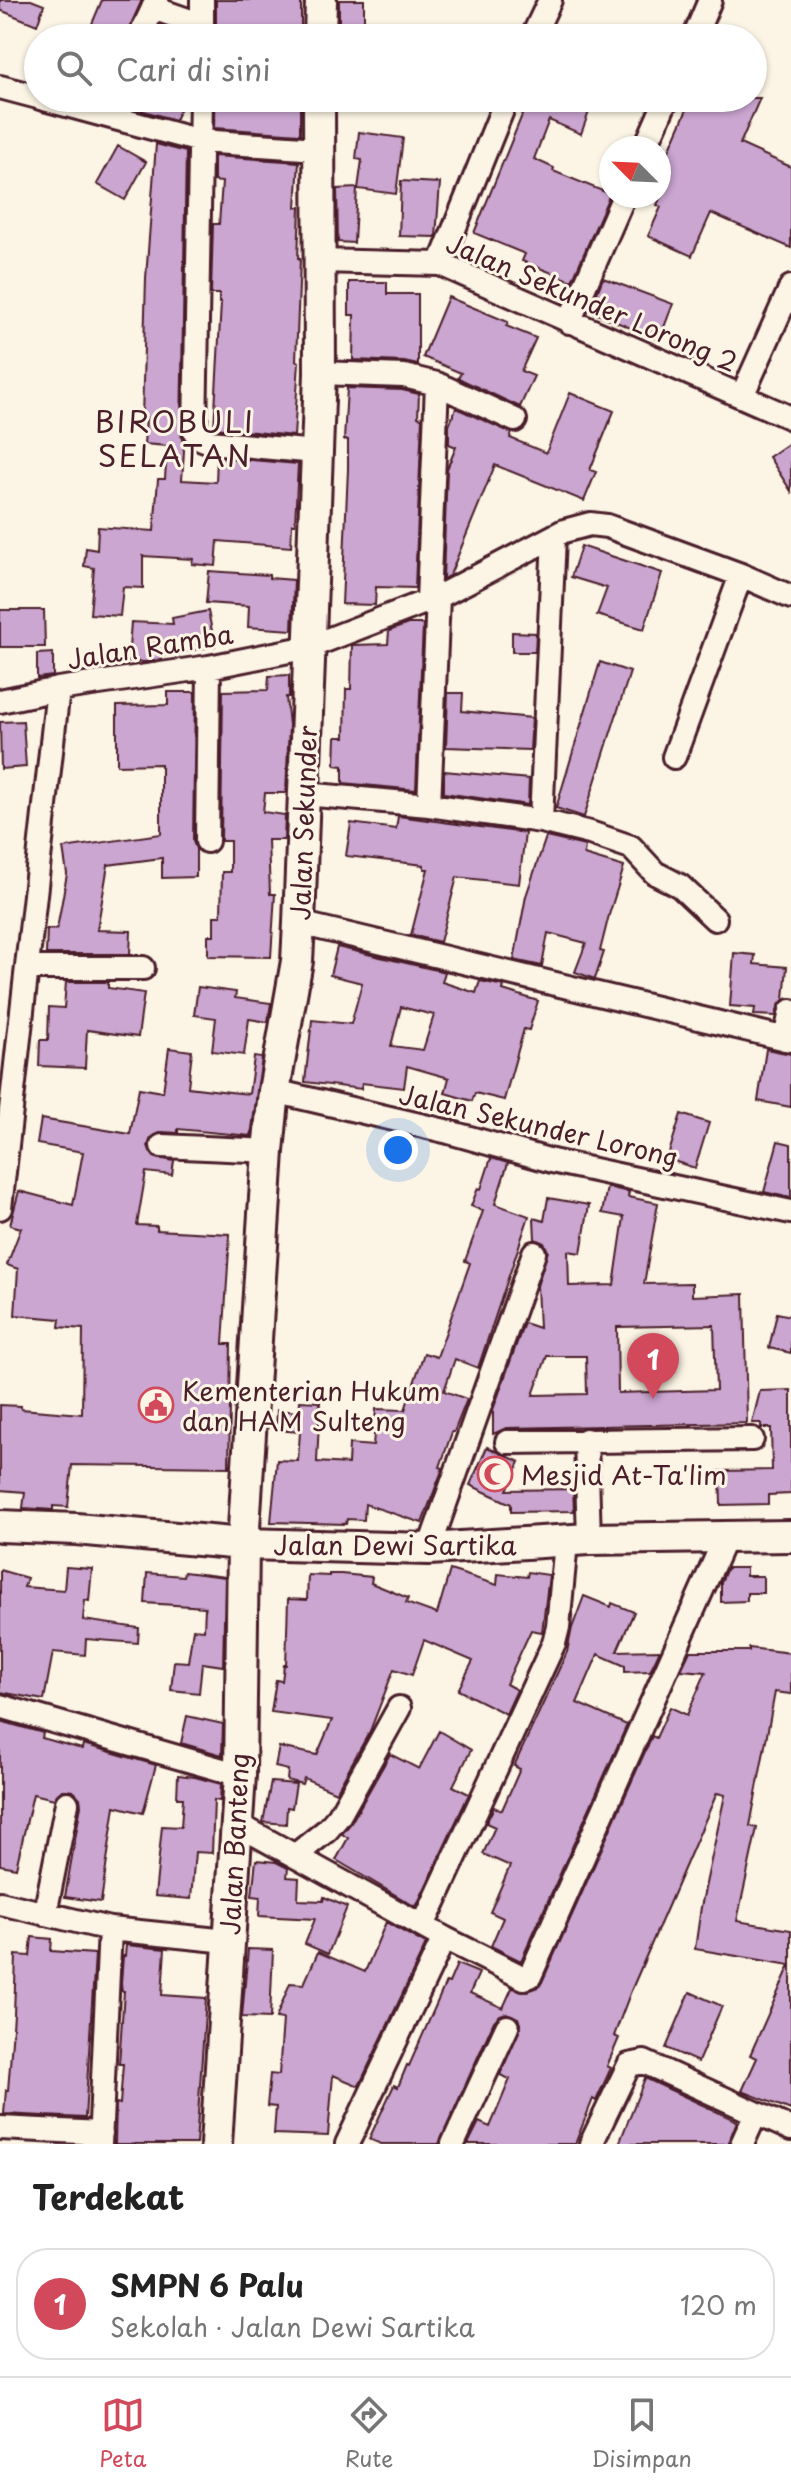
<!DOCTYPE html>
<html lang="id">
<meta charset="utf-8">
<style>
:root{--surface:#fff;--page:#f2f2f2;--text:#222;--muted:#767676;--line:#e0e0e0;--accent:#d1495b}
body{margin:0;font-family:"Playpen Sans",sans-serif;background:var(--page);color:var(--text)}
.compass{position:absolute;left:599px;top:136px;width:72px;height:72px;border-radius:50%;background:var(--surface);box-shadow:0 2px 6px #0004;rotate:294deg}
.you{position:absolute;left:398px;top:1150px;width:28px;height:28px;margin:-20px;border:6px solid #fff;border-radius:50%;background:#1a73e8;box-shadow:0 0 0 12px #1a73e833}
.badge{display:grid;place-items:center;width:52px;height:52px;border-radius:50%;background:var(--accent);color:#fff;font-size:26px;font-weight:700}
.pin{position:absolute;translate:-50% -66px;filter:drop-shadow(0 2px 4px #0008)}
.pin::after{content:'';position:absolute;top:42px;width:28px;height:24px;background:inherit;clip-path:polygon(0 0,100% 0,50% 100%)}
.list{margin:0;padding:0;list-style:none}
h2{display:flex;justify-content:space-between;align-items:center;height:104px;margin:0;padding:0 32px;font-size:34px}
h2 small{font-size:26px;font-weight:400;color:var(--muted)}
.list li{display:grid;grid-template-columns:52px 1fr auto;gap:24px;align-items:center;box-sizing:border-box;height:112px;margin:0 16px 16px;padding:0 16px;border:2px solid var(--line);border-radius:32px}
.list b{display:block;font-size:30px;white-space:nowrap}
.list p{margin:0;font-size:26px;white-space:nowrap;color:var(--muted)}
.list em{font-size:26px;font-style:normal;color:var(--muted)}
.icon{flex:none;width:44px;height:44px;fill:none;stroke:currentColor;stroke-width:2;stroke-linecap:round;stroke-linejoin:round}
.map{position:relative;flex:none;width:791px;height:2144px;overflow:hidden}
.search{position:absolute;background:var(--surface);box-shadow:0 2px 6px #0004;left:24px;right:24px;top:24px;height:88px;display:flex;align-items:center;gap:20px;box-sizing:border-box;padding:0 28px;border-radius:44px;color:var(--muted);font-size:30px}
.sheet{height:232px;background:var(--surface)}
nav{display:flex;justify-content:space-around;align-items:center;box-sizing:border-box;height:112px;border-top:2px solid var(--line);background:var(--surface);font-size:22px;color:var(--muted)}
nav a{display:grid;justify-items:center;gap:4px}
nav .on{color:var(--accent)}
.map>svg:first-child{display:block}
.building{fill:#caa6d0;stroke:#4a1f2b;stroke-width:2;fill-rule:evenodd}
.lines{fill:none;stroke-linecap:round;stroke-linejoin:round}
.street-casing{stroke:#4a1f2b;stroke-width:28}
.secondary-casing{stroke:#4a1f2b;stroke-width:36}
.street{stroke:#fcf5e5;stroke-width:22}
.secondary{stroke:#fcf5e5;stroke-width:30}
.labels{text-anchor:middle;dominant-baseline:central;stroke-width:6;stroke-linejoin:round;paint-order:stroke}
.street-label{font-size:26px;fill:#4a1f2b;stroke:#fcf5e5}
.poi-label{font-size:26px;fill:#4a1f2b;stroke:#fcf5e5;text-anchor:start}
.quarter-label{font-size:30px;letter-spacing:2px;fill:#4a1f2b;stroke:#fcf5e5}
</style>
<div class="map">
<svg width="791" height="2144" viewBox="0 0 791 2144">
<rect width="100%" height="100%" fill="#fcf5e5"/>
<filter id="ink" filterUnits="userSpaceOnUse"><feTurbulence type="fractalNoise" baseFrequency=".0125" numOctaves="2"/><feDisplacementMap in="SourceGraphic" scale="16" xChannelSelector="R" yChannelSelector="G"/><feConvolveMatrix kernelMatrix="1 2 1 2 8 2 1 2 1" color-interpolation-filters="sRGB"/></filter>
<g filter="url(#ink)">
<!-- building -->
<path class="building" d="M0 0H31L44 5 37 25 0 10Z
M102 0H142L125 38H86Z
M216 0H301V37L216 38Z
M339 0H364V38H339Z
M114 98H185L175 120 144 111Z
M215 98H300V134L214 128Z
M529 98H594L581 134 549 120 534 159 554 168 553 171 610 194 572 281 522 261 525 254 474 233Z
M692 98H760L740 144 791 167V248L711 213 692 256 648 236 661 207 657 205 670 175 660 171Z
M359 132 403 138 396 194 358 189 362 160 356 159Z
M156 144 186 152 181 432 184 451 182 480 216 482 217 457 298 464 295 524H292L291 547 218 541 216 566 192 564 193 559 143 556V588L123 587 120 616 90 614 94 568 84 566 86 548 97 550 98 527 154 531 158 479H165L167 446 144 444 146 417H142L146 278Z
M118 146 146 162 125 200 97 184Z
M214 156 299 162 296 207H300L298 259H300L296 361 299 362 294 436 214 428 221 303H219V294H211L213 224H219L222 182 214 181Z
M401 181 440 183 436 237 399 236Z
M357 188 354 243 338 242 337 189Z
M603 278 673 304 659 340 590 311Z
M349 282H387V294H418V365L404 362 353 360 354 315H349Z
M448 297 508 322 506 326 536 338 521 371 534 376 520 407 458 378 461 373 423 357Z
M347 388 402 390 419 394 418 417 422 418 415 588 376 587 375 605 342 604 348 469V440H344Z
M570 393 614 411 590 470 596 472 584 501 495 465 450 575 443 579 447 469 456 447 449 444V426L456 408 512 433 510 438 546 453Z
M791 442V491L769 457Z
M581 546 662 573 644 629 597 615 607 588 571 577Z
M209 571 269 575V578L294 580 292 630 248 627 249 606 206 603Z
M0 610H44L45 647H0Z
M208 611 215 646 162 656V660L145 662 128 661 131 622 173 624 172 618Z
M408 624H423L416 790 343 783V766L335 765 336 737H345L346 689H351L352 645 388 644 389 631Z
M512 632 536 633 535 652H512Z
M53 653V676L37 678V654Z
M600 662 630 672 584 817 556 808Z
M289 675V697H286L289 725 286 793H265L263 812 285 815 284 840H268L270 894H275L271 957 208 956V935H214V916H221L222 872H230V841H221L223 691 268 690 269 676Z
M168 692H195L193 841 196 849V877L162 878V858L108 865 97 930 131 931 130 954H46L47 929H57L67 874 63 848 161 834V764L117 765V706L168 705Z
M448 693H463L462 711 532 718 530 750 446 747Z
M23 721 26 767 1 769 0 722Z
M444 771 529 779 528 805 444 793Z
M398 816 525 833 519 884 457 877 440 942 411 935 428 869H424V865L346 856 351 823 396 829Z
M546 837 585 846 584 855 624 867 609 915 600 951 604 952 595 979 575 972 586 943 548 933 542 966 514 960 526 896Z
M337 947 445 972 442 982 476 993 480 981 504 986 503 990 538 1001 529 1030 524 1029 504 1100 475 1093 472 1101 445 1093 449 1078 407 1066 404 1088 362 1083 361 1089 305 1082 312 1020 351 1024 362 983 330 975ZM401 1007 434 1015 423 1050 391 1046Z
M734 953 755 955 754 964 787 967 784 999 778 1007 776 1016 754 1015 755 1008 730 1006Z
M66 982H108V988L144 993 138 1037 87 1030 85 1068 39 1066 40 1040H48L49 1007 64 1008Z
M198 987 236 992 235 998 271 1003 268 1022 249 1019 244 1055 212 1051 216 1018 194 1015Z
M169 1048 192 1051 188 1087 230 1092 249 1094 254 1057 262 1058 251 1136 178 1129V1133L162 1132 151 1138 148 1146 154 1157 174 1161 172 1175 146 1172 137 1225 157 1226V1230L230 1234 223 1344H231L229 1467 72 1465 68 1507 53 1506V1510L23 1508 25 1492 0 1490V1405L21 1406V1409L82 1414 83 1329 59 1327 60 1319 15 1315 18 1269 7 1265 21 1228 10 1225 19 1191 73 1205 83 1152 37 1144 41 1119 130 1134 139 1088 163 1092Z
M766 1049 791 1054V1107L758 1101Z
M681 1114 709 1123 695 1168 667 1159Z
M778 1141 791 1144V1198L764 1192Z
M491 1158 508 1163 495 1204 529 1216 478 1368 455 1359 444 1391 467 1399 454 1432H452L440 1467 443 1468 422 1523 365 1504 364 1520 347 1519 346 1524 271 1522 277 1460 298 1461 300 1432 276 1430 277 1410 299 1412 300 1401 320 1402 317 1462 348 1464 349 1444 373 1446 376 1409 405 1410 424 1353 437 1357 470 1263 465 1261 483 1211 471 1206 478 1188 481 1189Z
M607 1187 629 1192 628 1197 658 1203 644 1284 692 1283V1296L744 1294 747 1423 507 1428 493 1434V1410L524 1323 539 1328 537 1286 548 1251 544 1243 535 1239 534 1218 544 1221 548 1198 589 1205 581 1253 568 1251 569 1286 614 1285 624 1217 602 1213ZM714 1325 716 1390 618 1393 617 1327ZM547 1356H586L587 1394 533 1395Z
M777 1313 791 1316V1353L769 1348Z
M791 1390V1494L768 1495V1504L721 1505 720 1471 772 1470 771 1428H761V1423H752L760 1391Z
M487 1447 520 1462 507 1490 573 1489 574 1511 511 1512V1504L470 1485Z
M66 1567 92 1569 89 1601 85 1600 83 1620 139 1628 138 1643 86 1639 85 1655 53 1652 44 1700 0 1692V1570L27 1578 24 1587 64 1590Z
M727 1568H746V1576H763V1593H747V1601L721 1602V1582Z
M450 1570 497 1585 498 1574 527 1577 528 1572 549 1575 542 1632 531 1630 506 1684 517 1690 506 1714 458 1690 473 1661 424 1640 412 1675 394 1669 370 1731 336 1792 304 1778 302 1784 287 1780 288 1770 275 1767 279 1747 317 1755 332 1720 271 1712 276 1680 282 1681 284 1665H286L288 1599 307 1600 308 1575 329 1576V1574H341L372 1577 371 1583 408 1598 406 1603 437 1614Z
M184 1572 225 1577 223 1666 202 1663 199 1693 171 1690 174 1661 188 1662 193 1629 204 1630 205 1607 145 1603 147 1573 183 1576Z
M584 1596 611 1607 612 1603 634 1612 617 1651 660 1650 650 1671 625 1672V1666L598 1654 577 1703 627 1725 521 1961 491 1946 503 1918 490 1912 510 1866 483 1854 495 1827 486 1823 494 1807 502 1810 520 1769 514 1766 567 1652 572 1628Z
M749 1648 791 1653V1694L775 1692 750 1826 757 1828 737 1921 791 1930V2110L742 2091 757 2058 750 2055 790 1965 695 1949 701 1907 725 1795 717 1793 631 1991 614 2036 619 2038 607 2066 611 2068 596 2101 593 2099 575 2144H468L479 2122 490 2127 510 2079 500 2075 521 2026 518 2018 506 2013 500 2015 494 2021 439 2144H381L369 2139 394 2085 398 2087 407 2065 409 2066 446 1982 449 1983 457 1964 479 1973 470 1993 503 2008 512 1988 528 1991 539 1987 542 1982 652 1736 656 1738 670 1707 687 1715 706 1672 681 1670 690 1651H749Z
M187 1716 223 1724 222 1755 181 1743Z
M0 1721 43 1733 42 1738 82 1749 83 1744 156 1765 143 1813 115 1806 101 1902 65 1897 81 1805 80 1798 70 1790H62L54 1799 33 1794 16 1868 0 1865Z
M439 1731 471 1750 453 1786 469 1794 416 1907 336 1860 348 1838 342 1834 351 1823 390 1754 419 1769Z
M178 1775 195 1777 221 1784 220 1801 214 1800 212 1853 195 1852 191 1899 155 1896 162 1826 181 1827 183 1798H177Z
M271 1782 296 1784 292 1808 287 1807 286 1824 263 1822Z
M256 1860 276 1862 288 1868 287 1877 299 1878 298 1900 323 1901 324 1897 347 1907 328 1954 305 1944 315 1919 259 1916 260 1897 252 1896Z
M386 1922 426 1944 359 2086 333 2075 328 2136 274 2134 276 2107 267 2106 270 2074 279 2075 283 2019 276 2018 290 1983 304 1984 318 1952 365 1972Z
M32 1937 52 1939 51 1951 95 1954 85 2118 4 2114 6 2090H8L14 2015 16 1955 30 1956Z
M126 1945 165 1949 162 1995 206 1998 196 2144H115L116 2103 120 2104 123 2064H119L124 1991H122L121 1984 123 1956H125Z
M248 1949 273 1950 270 2018 242 2017Z
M690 1992 722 2006 698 2062 666 2048Z
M645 2078 737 2121 728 2144H619Z"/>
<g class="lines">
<!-- street casing -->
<g class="street-casing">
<path id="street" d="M202 0V37
M153 8 202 25
M139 38 157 0
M532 38 550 0
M694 38 710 0
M0 87 38 97
M40 98 200 141 318 149
M201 98 195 432 202 439 210 442 315 452
M645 148 667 98
M319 261 440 264 791 418
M440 264 507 98
M569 322 624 196
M320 373 404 376 437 384 428 601
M437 384 515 420
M742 396 791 287
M0 701 58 689 209 667 309 647 438 597 564 531 590 524 607 526 741 575 791 597
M674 757 741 575
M304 794 429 805 541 821 590 833 631 847 655 873 680 886 715 919
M429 805 438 597
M541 821 554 537
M207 841 209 667
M299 923 791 1040
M28 968H143
M785 1039 791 1011
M274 1091 445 1131 552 1161 791 1212
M162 1146 268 1151
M0 1208 58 689
M586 1440 589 1539
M507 1442 752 1439
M429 1549 534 1253
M0 1706 240 1775
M237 1824 444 1938 524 1978 530 1976 726 1536
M296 1855 327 1830 339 1816 399 1708
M0 1903 110 1929 228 1941
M45 1914 67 1803
M423 1926 554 1643 558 1627 566 1542
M0 2128 101 2133
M100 2144 110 1929
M347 2144 444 1938
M453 2144 507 2027
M591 2144 629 2065 644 2062 791 2129
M742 2144 756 2113"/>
</g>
<!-- secondary casing -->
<g class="secondary-casing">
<path id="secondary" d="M320 38 321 0
M0 1526 76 1529 243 1544 429 1549 589 1539 791 1536
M216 2144 240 1775 243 1544 268 1151 274 1091 297 961 299 923 320 373 319 98"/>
</g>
<!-- street -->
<use href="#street" class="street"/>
<!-- secondary -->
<use href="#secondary" class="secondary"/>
</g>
</g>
<!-- icons -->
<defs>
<g id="civic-ring" transform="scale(1.8)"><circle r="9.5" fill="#fcf5e5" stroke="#d1495b" stroke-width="1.5"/><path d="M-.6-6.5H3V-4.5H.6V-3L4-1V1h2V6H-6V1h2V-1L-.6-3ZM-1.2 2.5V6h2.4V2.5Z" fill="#d1495b"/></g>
<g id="mosque-ring" transform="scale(1.8)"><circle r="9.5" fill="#fcf5e5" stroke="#d1495b" stroke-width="1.5"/><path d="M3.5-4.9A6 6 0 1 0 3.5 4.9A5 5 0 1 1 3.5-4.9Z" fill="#d1495b"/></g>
</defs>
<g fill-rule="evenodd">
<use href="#civic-ring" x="156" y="1405"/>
<use href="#mosque-ring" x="495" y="1474"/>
</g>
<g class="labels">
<!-- street labels -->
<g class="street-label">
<text transform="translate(592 302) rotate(23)">Jalan Sekunder Lorong 2</text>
<text transform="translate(150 646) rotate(-9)">Jalan Ramba</text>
<text transform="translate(303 823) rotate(-88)">Jalan Sekunder</text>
<text transform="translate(539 1125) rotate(13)">Jalan Sekunder Lorong</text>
<text x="395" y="1544">Jalan Dewi Sartika</text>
<text transform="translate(234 1844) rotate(-87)">Jalan Banteng</text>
</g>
<!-- poi labels -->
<g class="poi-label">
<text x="182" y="1390">Kementerian Hukum<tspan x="182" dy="30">dan HAM Sulteng</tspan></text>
<text x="521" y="1474">Mesjid At-Ta'lim</text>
</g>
<!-- quarter labels -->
<g class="quarter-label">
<text x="175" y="420">BIROBULI<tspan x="175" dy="34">SELATAN</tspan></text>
</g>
</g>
</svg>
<svg class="compass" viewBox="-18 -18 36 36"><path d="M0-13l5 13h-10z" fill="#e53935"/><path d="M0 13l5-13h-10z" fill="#767676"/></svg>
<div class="you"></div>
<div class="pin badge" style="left:653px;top:1399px">1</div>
<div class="search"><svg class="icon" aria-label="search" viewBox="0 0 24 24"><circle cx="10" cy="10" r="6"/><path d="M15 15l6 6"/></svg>Cari di sini</div>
</div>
<section class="sheet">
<h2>Terdekat<small></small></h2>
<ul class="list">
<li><span class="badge">1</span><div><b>SMPN 6 Palu</b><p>Sekolah · Jalan Dewi Sartika</p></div><em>120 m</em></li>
</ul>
</section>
<nav>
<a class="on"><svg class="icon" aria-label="map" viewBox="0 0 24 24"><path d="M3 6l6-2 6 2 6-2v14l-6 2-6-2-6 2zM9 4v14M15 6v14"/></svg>Peta</a>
<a><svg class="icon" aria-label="directions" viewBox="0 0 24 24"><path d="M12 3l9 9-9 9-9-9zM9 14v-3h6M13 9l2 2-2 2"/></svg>Rute</a>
<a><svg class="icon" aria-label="saved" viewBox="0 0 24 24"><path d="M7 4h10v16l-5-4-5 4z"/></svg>Disimpan</a>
</nav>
